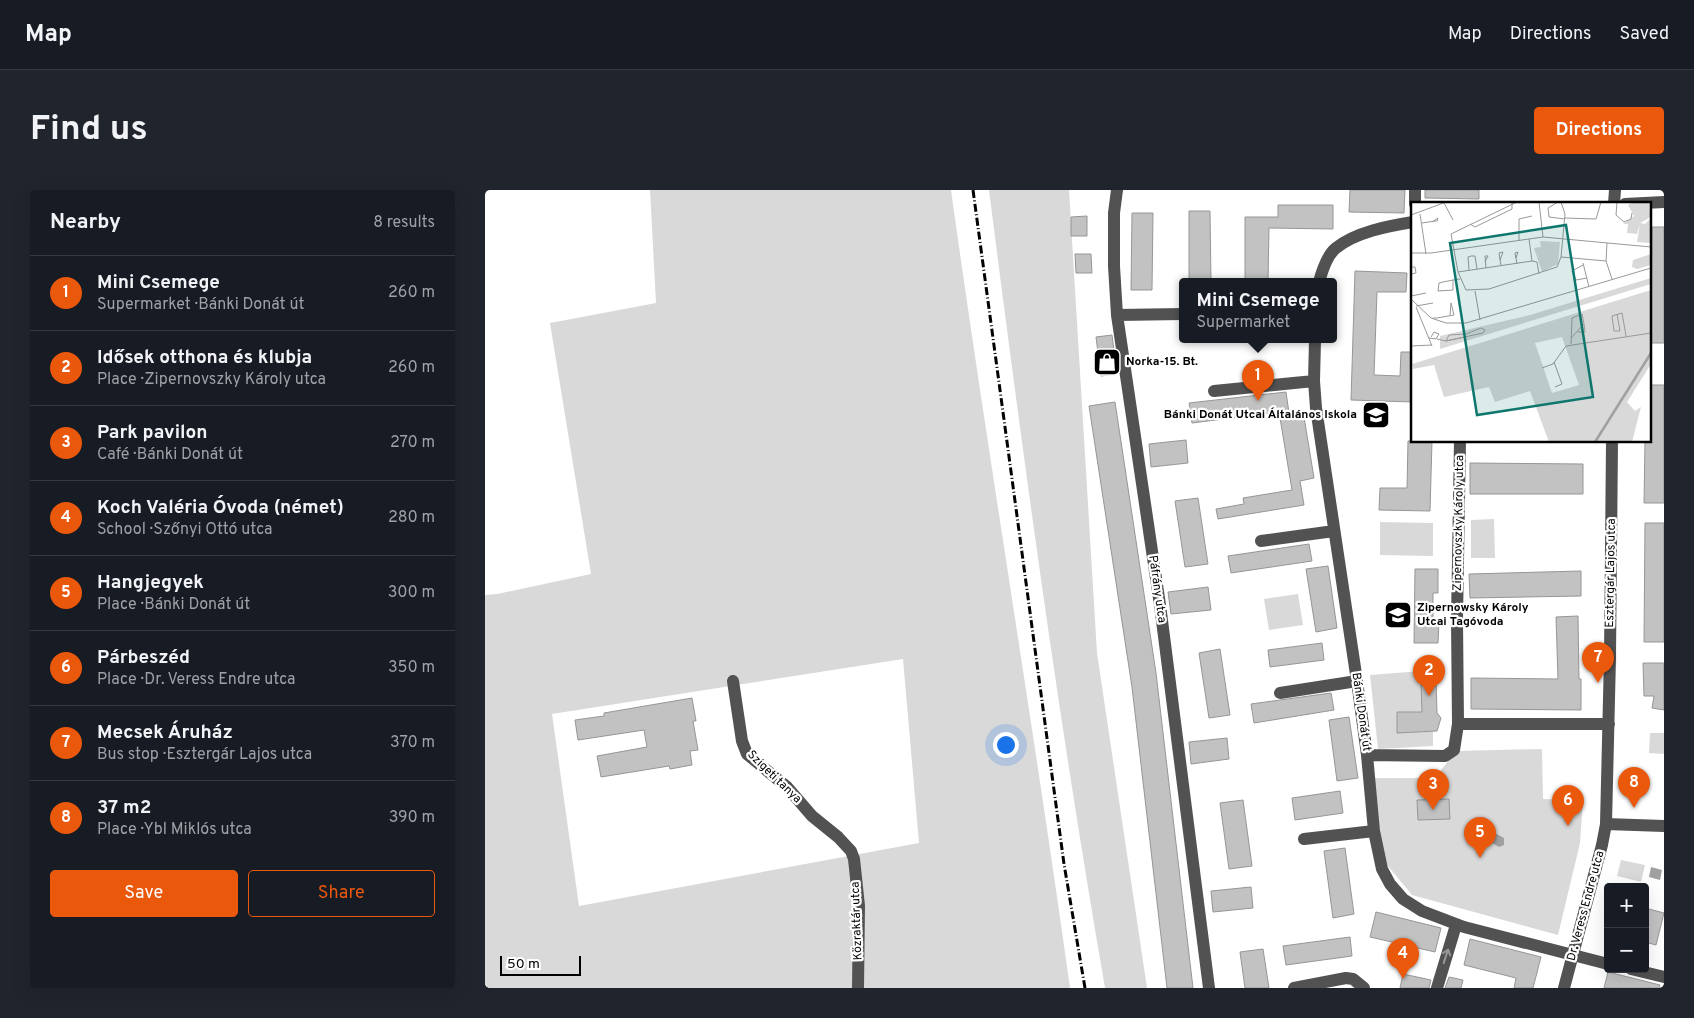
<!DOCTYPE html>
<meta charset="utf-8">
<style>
:root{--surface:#171b24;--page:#20242c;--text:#f1f3f6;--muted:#9ea1a6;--line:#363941;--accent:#ea580c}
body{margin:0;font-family:Overpass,sans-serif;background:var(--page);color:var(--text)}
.controls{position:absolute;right:15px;bottom:15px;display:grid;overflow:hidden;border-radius:5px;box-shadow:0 5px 20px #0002}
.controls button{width:45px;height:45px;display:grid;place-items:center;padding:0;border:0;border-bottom:1px solid var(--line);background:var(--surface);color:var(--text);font:25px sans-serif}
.scale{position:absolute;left:15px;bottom:12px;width:81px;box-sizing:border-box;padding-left:5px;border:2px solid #000;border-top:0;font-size:14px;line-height:18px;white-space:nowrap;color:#000;-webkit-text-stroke:4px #fff;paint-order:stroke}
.you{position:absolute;left:520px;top:554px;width:18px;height:18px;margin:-12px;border:4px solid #fff;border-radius:50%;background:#1a73e8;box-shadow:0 0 0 8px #1a73e833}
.badge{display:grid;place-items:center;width:32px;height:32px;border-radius:50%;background:var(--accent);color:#fff;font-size:16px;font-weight:700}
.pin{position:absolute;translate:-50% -41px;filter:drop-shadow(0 1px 2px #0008)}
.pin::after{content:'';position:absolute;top:26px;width:18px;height:15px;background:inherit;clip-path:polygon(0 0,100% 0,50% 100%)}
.popup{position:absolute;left:694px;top:88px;width:158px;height:65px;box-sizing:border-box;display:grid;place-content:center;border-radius:5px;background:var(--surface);filter:drop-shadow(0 1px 4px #0005);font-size:16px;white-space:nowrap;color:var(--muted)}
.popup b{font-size:19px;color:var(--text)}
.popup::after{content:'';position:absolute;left:50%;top:100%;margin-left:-10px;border:10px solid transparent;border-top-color:var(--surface)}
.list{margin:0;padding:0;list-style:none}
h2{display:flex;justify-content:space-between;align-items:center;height:65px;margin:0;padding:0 20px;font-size:21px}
h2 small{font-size:16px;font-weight:400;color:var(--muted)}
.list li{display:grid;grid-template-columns:32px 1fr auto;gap:15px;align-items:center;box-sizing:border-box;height:75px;padding:0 20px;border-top:1px solid var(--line)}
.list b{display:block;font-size:19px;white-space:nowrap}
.list p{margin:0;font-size:16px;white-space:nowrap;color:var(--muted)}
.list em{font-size:16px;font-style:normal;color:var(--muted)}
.actions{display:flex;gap:10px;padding:15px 20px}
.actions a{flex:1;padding:11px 0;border:1px solid var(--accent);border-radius:5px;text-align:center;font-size:18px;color:var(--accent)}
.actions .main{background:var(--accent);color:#fff}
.map{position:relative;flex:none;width:1179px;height:798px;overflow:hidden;border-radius:5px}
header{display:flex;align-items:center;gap:30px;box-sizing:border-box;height:70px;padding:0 25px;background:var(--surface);border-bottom:1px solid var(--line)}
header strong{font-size:24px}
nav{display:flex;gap:28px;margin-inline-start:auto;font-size:18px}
.intro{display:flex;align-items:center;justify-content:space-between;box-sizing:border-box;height:120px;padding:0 30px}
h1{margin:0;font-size:35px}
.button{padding:12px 22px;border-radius:5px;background:var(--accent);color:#fff;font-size:18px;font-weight:700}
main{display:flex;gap:30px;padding:0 30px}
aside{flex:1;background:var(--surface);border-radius:5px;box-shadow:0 5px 20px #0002}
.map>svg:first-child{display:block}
.green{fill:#d9d9d9;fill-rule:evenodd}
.water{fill:#a0a0a0}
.building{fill:#c2c2c2;stroke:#969696}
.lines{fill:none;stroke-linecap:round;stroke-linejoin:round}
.minor{stroke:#525252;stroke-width:12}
.rail{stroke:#000;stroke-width:3;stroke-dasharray:8 2.5 1 2.5;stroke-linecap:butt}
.oneway{stroke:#979797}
.labels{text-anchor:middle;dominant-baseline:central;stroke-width:4.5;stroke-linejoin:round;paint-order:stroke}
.poi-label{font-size:12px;font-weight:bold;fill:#000;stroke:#fff;text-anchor:start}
.street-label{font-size:12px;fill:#000;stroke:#fff}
.inset-river{fill:none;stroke:#a0a0a0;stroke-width:2.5}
.inset-road{fill:none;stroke:#999;stroke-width:1}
.view{fill:#0f766e;fill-opacity:0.15;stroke:#0f766e;stroke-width:2.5}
.inset-edge{fill:none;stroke:#000;stroke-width:2.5}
</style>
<header>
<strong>Map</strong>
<nav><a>Map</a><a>Directions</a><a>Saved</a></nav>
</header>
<div class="intro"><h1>Find us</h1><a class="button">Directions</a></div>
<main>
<aside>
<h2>Nearby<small>8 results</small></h2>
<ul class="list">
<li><span class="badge">1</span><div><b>Mini Csemege</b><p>Supermarket · Bánki Donát út</p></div><em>260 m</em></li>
<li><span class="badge">2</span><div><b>Idősek otthona és klubja</b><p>Place · Zipernovszky Károly utca</p></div><em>260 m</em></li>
<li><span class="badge">3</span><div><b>Park pavilon</b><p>Café · Bánki Donát út</p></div><em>270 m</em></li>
<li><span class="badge">4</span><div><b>Koch Valéria Óvoda (német)</b><p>School · Szőnyi Ottó utca</p></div><em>280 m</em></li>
<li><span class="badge">5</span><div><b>Hangjegyek</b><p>Place · Bánki Donát út</p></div><em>300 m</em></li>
<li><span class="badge">6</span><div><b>Párbeszéd</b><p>Place · Dr. Veress Endre utca</p></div><em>350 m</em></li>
<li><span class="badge">7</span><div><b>Mecsek Áruház</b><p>Bus stop · Esztergár Lajos utca</p></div><em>370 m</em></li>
<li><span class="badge">8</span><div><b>37 m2</b><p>Place · Ybl Miklós utca</p></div><em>390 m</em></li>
</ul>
<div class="actions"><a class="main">Save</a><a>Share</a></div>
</aside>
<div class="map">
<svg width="1179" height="798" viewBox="0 0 1179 798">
<rect width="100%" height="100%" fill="#fff"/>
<!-- green -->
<path class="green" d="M165 0H466C503 266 548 532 585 798H0V405L12 404 106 384 65 133 171 113ZM418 469 434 653 94 716 67 524Z
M504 0H584L612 463 662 798H620C574 533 538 267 504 0Z
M1009 329 1010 368H986V330Z
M895 332 948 333V366L895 365Z
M813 404 818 435 784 440 779 409Z
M937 481V522H912V542H948V556L893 559 885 485Z
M1165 543H1179V564L1164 563Z
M1057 559 1058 609 1098 610 1095 653 1073 745 927 705 898 670 888 588H950L971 561Z
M1136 670 1160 675 1156 692 1132 686Z"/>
<!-- water -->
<path class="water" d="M1004 640 1019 648V655L1014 657 1000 649 999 643Z
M1166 677 1177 680 1175 690 1164 687Z"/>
<!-- building -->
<path class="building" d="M865 0H920L919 23 864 22Z
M940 0H994V9L940 8Z
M793 15H848V39L784 38 783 92H760V27H793Z
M704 21H725L726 92H704Z
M647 23H668L667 100H646Z
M602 26V46H586V27Z
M1167 37H1179V153H1166Z
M590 64H606L607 83H591Z
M870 81 922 83 921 102H892L889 185 915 186 916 162H928V212L866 210Z
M627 145 632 184 616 186 611 147Z
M1165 195H1179V313H1159L1160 251H1165Z
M801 202 805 230 819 227 829 288 815 291 819 315 733 329 731 319 759 314 758 308 807 300 794 222 707 233 704 213Z
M630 212 671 483 708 798H682L647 497 604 216Z
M701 250 703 273 666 277 664 254Z
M923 251H947L945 321 894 320 895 298H922Z
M985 273 1098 274V304H985Z
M713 308 723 374 700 377 690 311Z
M1160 333H1179V452H1159Z
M824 354 827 371 746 383 743 366Z
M843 376 852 438 831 442 821 379Z
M930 379H953V403H948V432H954L953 453H929Z
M1096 381V406L985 408 984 384Z
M723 397 726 420 686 424 683 402Z
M1093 426 1094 489H1096V520L986 519V488L1073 489 1071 427Z
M837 453 839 470 785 477 783 460Z
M735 459 745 525 724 528 714 463Z
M1158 473H1179V520L1167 518 1169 506H1159Z
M951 490 952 523 956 528 952 541 912 543V522H937L936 491Z
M846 503 849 520 769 533 766 514Z
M207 508 211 531H208L213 560 205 561 207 575 185 579 184 576 116 587 112 566 162 557 159 540 93 550 90 530 119 526V523Z
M864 527 873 588 852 591 844 530Z
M742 548 744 569 706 574 704 552Z
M855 601 858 623 810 630 807 608Z
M964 609 965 629 933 630 932 610Z
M758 610 767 676 744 679 735 613Z
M860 658 869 724 848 728 839 661Z
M766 697 768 718 728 722 726 701Z
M1160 718 1179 723 1171 755 1160 752Z
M891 722 956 738 950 762 885 747Z
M865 747 867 766 801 775 798 756Z
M985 749 1056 767 1048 798H1029L1031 788 979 775Z
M778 759 784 798H760L755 762Z
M1123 782 1175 795 1174 798H1119Z
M918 784 946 790 944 798H915Z
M964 787 978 790 976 798H960Z"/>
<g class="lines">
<!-- minor -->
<path class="minor" d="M632 0 629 23V76L632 125 675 415 724 798
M930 0V14
M1129 14 1130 0
M1140 14 1179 12
M834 92C837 81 842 65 851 58 871 42 903 36 928 32
M632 125 698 124
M830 150 829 191 831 218 872 491 882 565 889 641 897 679 905 694 918 709 937 721 979 737 1123 774
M729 201 829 191
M975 251 972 430 973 534H1124
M776 351 849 341
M248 491 257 551 262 564 302 597 327 626 353 647 366 661 369 669 374 716 373 798
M795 503 872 491
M882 565 960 566 969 560 973 534
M1121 634 1179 636
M819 649 889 641
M1146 779 1179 787
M809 798 861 788 868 789 879 798
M952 798 971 735
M1079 798 1117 655 1121 634 1125 467 1127 251"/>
<!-- rail -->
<path class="rail" d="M488 0 579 674 600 798"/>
</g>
<!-- one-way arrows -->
<defs><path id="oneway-shaft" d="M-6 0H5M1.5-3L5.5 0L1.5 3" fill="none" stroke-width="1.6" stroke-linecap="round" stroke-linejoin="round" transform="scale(1.25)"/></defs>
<use class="oneway" href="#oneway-shaft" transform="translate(961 766) rotate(-72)"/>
<!-- icons -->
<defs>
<g id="shop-square" transform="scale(1.4375)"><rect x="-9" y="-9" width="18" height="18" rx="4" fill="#000" stroke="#fff"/><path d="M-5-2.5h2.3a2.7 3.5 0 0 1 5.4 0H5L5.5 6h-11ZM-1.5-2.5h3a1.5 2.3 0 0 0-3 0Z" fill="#fff"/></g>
<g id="school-square" transform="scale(1.4375)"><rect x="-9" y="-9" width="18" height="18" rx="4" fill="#000" stroke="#fff"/><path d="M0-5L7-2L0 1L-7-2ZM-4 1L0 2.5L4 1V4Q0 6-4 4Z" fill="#fff"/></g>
</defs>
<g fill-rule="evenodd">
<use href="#shop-square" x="622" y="172"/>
<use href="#school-square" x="891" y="225"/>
<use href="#school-square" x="913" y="425"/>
</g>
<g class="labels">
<!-- poi labels -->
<g class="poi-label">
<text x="641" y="172">Norka-15. Bt.</text>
<text x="872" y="225" text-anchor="end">Bánki Donát Utcai Általános Iskola</text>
<text x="932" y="418">Zipernowsky Károly<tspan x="932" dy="14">Utcai Tagóvoda</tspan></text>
</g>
<!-- street labels -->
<g class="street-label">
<text transform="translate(974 333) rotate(-89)">Zipernovszky Károly utca</text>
<text transform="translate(1126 383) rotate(-89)">Esztergár Lajos utca</text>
<text transform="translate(672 399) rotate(82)">Páfrány utca</text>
<text transform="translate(876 522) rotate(82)">Bánki Donát út</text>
<text transform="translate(289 587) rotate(44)">Szigeti tanya</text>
<text transform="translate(1101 716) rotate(-75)">Dr. Veress Endre utca</text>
<text transform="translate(372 731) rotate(-92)">Közraktár utca</text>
</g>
</g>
<!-- overview -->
<g transform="translate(926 12)">
<rect width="240" height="240" fill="#fff"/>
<path d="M222 0H240V15L229 21 234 22 240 16V41L226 40 229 22 226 32 216 31 217 22H212L223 14 217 3ZM129 39 149 40 147 62 131 70 123 46 130 45ZM240 52V63L226 67 221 65 222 58ZM240 76V82L29 147V134L119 113ZM240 88V162L216 200 224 209 230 205 221 240H138L119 189 84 200 78 185 33 195 23 163 2 167 1 162ZM151 135 168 183 141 191 124 141Z" fill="#d9d9d9" fill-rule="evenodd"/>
<path class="inset-river" d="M184 240 240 151"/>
<path class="inset-road" d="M106 0 40 32 47 70 55 88 78 87 146 65 150 55 154 12 150 0M128 0 132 35M147 0 137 6 138 15 154 17M206 0 205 13 213 20 220 17 221 11M33 1 42 18M9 12 15 52M0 13 35 0M154 16 185 17 190 0M11 21 24 19H26L27 16 21 20M59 22 64 25 101 7V1M108 38V17L121 14M196 41 195 59 201 77M0 51H20L132 35 240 45M150 55 195 59M105 56 107 50 104 51 106 62M89 58 92 50 88 51 90 64M121 59 126 60 128 72M74 60 77 54H74L75 66M172 61 178 85M172 63 161 69 165 78 176 76M0 65H4L5 71 0 72M58 68 57 55 60 54H64L66 67M47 70 121 59 118 37M42 78V88L27 89 28 81 32 80 42 78 49 77M64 89 69 118M0 94 15 91M0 97 20 116 35 121H55L240 66M5 104 22 101M5 105 21 144M206 112 209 129M22 116H26L43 113 40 101 39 113M70 126 74 128 72 131 35 139 38 133 55 132ZM209 129H203L201 114 211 111 215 134M167 130H174L173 122M18 136 25 137 28 132 23 130 20 135M26 137 35 139 54 135M160 142 161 116 171 112 173 122 160 136M0 144 21 143M143 160 151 182 144 185M131 166 142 162 155 144 240 131"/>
<path class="view" d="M155 23 182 195 66 213 39 41Z"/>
<rect width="240" height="240" class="inset-edge"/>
</g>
</svg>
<div class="controls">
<button>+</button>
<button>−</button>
</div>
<div class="scale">50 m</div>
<div class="you"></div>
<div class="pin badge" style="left:773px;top:211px">1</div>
<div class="popup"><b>Mini Csemege</b>Supermarket</div>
<div class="pin badge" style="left:944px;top:506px">2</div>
<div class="pin badge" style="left:948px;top:620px">3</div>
<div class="pin badge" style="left:918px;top:789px">4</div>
<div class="pin badge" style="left:995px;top:668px">5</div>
<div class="pin badge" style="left:1083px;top:636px">6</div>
<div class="pin badge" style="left:1113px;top:493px">7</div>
<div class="pin badge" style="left:1149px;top:618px">8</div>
</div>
</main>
